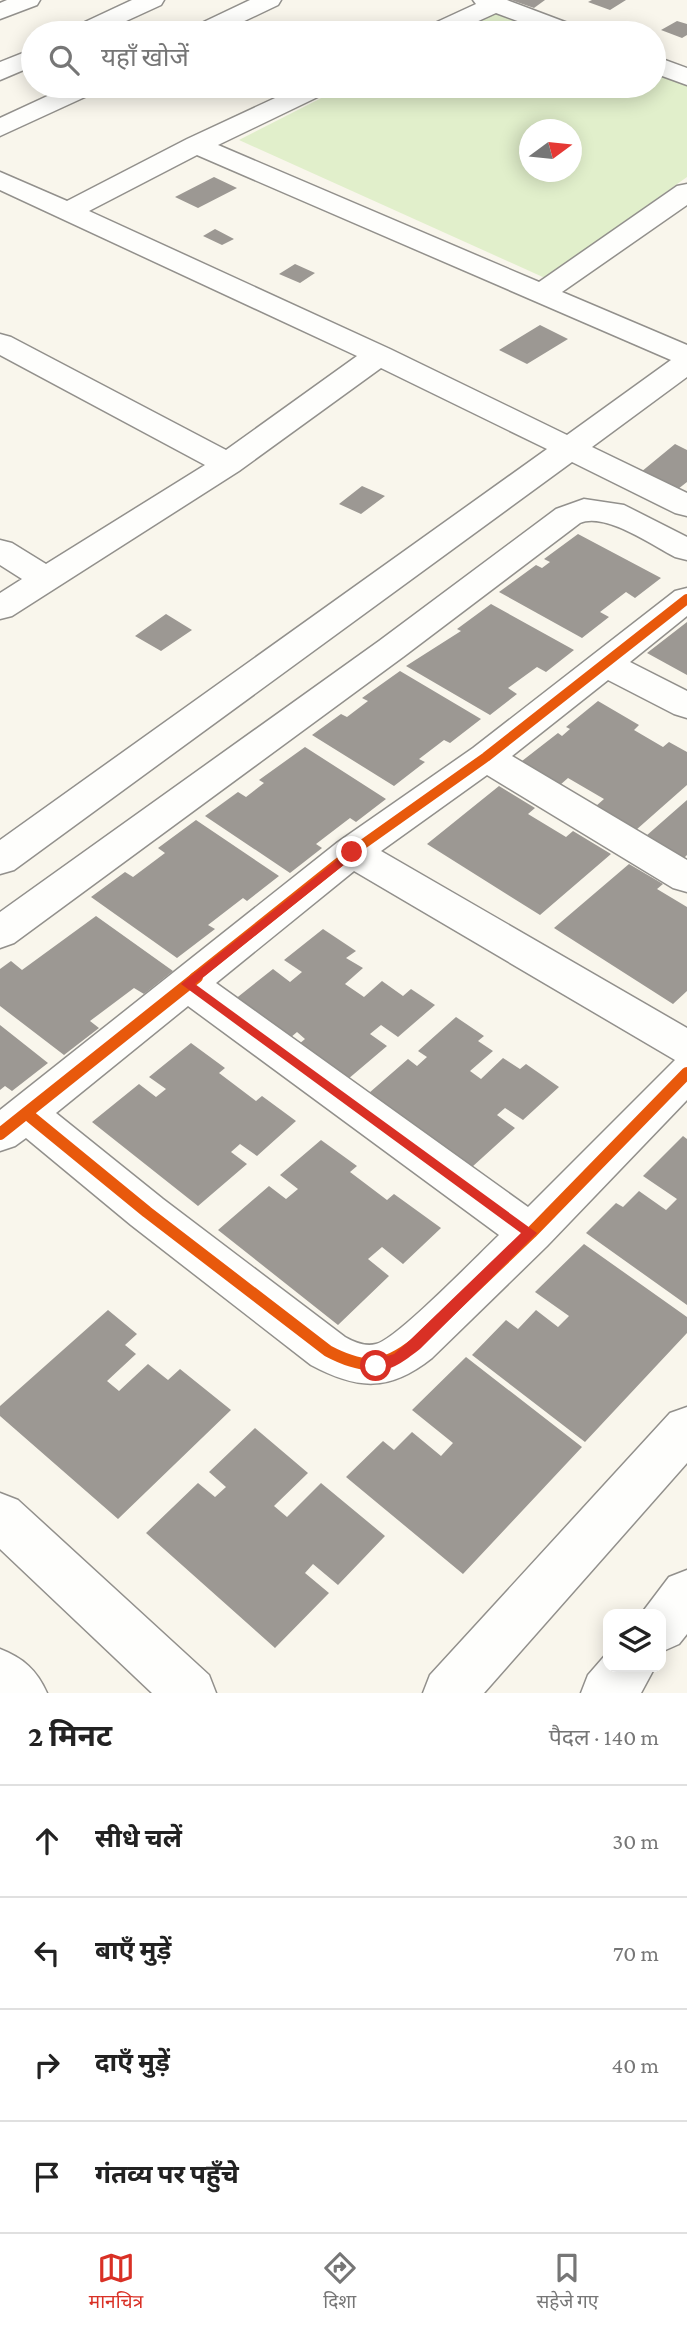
<!DOCTYPE html>
<html lang="hi">
<meta charset="utf-8">
<style>
:root{--surface:#fff;--page:#f6f6f6;--text:#222;--muted:#767676;--line:#e0e0e0;--accent:#d93025}
body{margin:0;font-family:"Crimson Pro","Noto Sans Devanagari",serif;background:var(--page);color:var(--text)}
.controls{position:absolute;right:21px;bottom:21px;display:grid;overflow:hidden;border-radius:14px;box-shadow:0 4px 18px #0003}
.controls button{width:63px;height:63px;display:grid;place-items:center;padding:0;border:0;border-bottom:2px solid var(--line);background:var(--surface);color:var(--text);font:35px sans-serif}
.compass{position:absolute;left:519px;top:119px;width:63px;height:63px;border-radius:50%;background:var(--surface);box-shadow:0 4px 18px #0003;rotate:75deg}
.stop{position:absolute;width:21px;height:21px;margin:-16px;border:5px solid #d93025;border-radius:50%;background:#fff}
.stop.end{background:#d93025;border-color:#fff;box-shadow:0 2px 7px #0008}
.list{margin:0;padding:0;list-style:none}
h2{display:flex;justify-content:space-between;align-items:center;height:91px;margin:0;padding:0 28px;font-size:30px}
h2 small{font-size:23px;font-weight:400;color:var(--muted)}
.list li{display:grid;grid-template-columns:46px 1fr auto;gap:21px;align-items:center;box-sizing:border-box;height:112px;padding:0 28px;border-top:2px solid var(--line)}
.list b{display:block;font-size:26px;white-space:nowrap}
.list em{font-size:23px;font-style:normal;color:var(--muted)}
.icon{flex:none;width:38px;height:38px;fill:none;stroke:currentColor;stroke-width:2;stroke-linecap:round;stroke-linejoin:round}
.map{position:relative;flex:none;width:687px;height:1693px;overflow:hidden}
.search{position:absolute;background:var(--surface);box-shadow:0 4px 18px #0003;left:21px;right:21px;top:21px;height:77px;display:flex;align-items:center;gap:18px;box-sizing:border-box;padding:0 24px;border-radius:38px;color:var(--muted);font-size:26px}
.sheet{height:539px;background:var(--surface)}
nav{display:flex;justify-content:space-around;align-items:center;box-sizing:border-box;height:98px;border-top:2px solid var(--line);background:var(--surface);font-size:19px;color:var(--muted)}
nav a{display:grid;justify-items:center;gap:4px}
nav .on{color:var(--accent)}
.map>svg:first-child{display:block}
.green{fill:#e1efcb;fill-rule:evenodd}
.building{fill:#9c9893}
.lines{fill:none;stroke-linecap:round;stroke-linejoin:round}
.street-casing{stroke:#92908c;stroke-width:3}
.street{fill:#fefefc;fill-rule:evenodd}
.cycleway-far1-casing{stroke:#fff;stroke-width:14}
.cycleway-casing{stroke:#fff;stroke-width:17}
.cycleway-far1{stroke:#e8590c;stroke-width:10}
.cycleway{stroke:#e8590c;stroke-width:12}
.route{fill:#d93025}
</style>
<div class="map">
<svg width="687" height="1693" viewBox="0 0 687 1693">
<rect width="100%" height="100%" fill="#f9f6ec"/>
<!-- green -->
<path class="green" d="M495 9 558 33H448Z
M654 70 687 83V177L545 278 239 140 345 86H654ZM530 130H572V172H530Z"/>
<!-- building -->
<path class="building" d="M511 0H545L534 8Z
M592 0H626L610 10 588 2Z
M677 21 687 24V35L682 38 661 30Z
M214 177 237 188 198 208 175 197Z
M215 229 234 239 222 245 203 236Z
M295 264 315 273 300 283 279 274Z
M540 325 568 339 527 364 499 350Z
M675 444 687 450V482L678 489 641 472Z
M362 486 385 496 361 514 339 504Z
M578 534 661 578 635 598 626 592 600 612 609 617 582 638 499 592 536 565 542 568 550 562 544 559Z
M491 604 574 650 546 672 537 667 508 688 517 694 490 715 406 666 461 631 457 629Z
M166 614 192 630 161 651 135 636Z
M687 622V675L647 653Z
M400 671 481 719 450 743 444 740 419 759 425 762 394 786 312 735 341 714 347 717 368 701 362 698Z
M598 701 639 725 634 730 663 747 669 742 687 752V785L636 830 596 806 604 799 568 778 560 785 522 761 558 733 562 736 570 729 566 727Z
M305 747 386 799 356 822 350 818 316 844 322 848 290 873 205 816 238 792 246 797 264 783 259 780Z
M499 786 535 808 528 814 566 837 573 831 611 854 540 915 427 844Z
M687 800V855L683 859 646 836Z
M196 820 279 876 247 901 243 898 208 925 215 929 177 958 91 897 125 872 133 877 165 853 158 848Z
M629 864 663 884 657 889 687 907V991L673 1004 554 928Z
M96 916 173 971 144 994 134 988 90 1021 99 1028 64 1055 0 1006V969L11 961 22 970Z
M323 929 356 951 346 958 363 968 345 984 364 997 382 981 403 996 411 989 435 1005 398 1037 381 1025 370 1034 387 1046 341 1085 299 1044 305 1039 297 1032 290 1038 229 1004 273 969 290 982 302 972 284 960Z
M456 1017 484 1036 478 1041 493 1051 470 1071 481 1079 503 1058 520 1069 526 1064 559 1087 523 1120 505 1108 497 1115 515 1128 472 1167 369 1093 408 1059 417 1066 427 1057 418 1051Z
M0 1025 48 1063 12 1091 5 1086 0 1090Z
M191 1043 225 1068 219 1073 256 1101 262 1096 296 1121 257 1156 240 1144 231 1152 247 1164 198 1206 92 1122 139 1084 156 1097 166 1089 149 1077Z
M683 1136 687 1139V1305L586 1233 616 1203 623 1207 639 1191 666 1210 677 1199 643 1176Z
M321 1140 357 1166 350 1172 387 1200 394 1194 441 1228 403 1264 382 1247 368 1259 389 1276 338 1325 218 1230 269 1186 286 1199 298 1189 280 1175Z
M584 1244 687 1317V1333L585 1442 472 1355 506 1320 518 1329 536 1310 558 1327 569 1316 535 1292Z
M108 1310 137 1334 125 1345 136 1354 107 1381 119 1391 148 1364 168 1380 180 1369 231 1410 118 1519 0 1416V1406Z
M466 1357 582 1447 463 1574 346 1477 383 1441 394 1450 412 1432 441 1456 453 1443 412 1410Z
M255 1428 308 1473 274 1506 287 1517 321 1483 385 1536 338 1585 313 1564 305 1573 329 1593 275 1648 146 1533 198 1483 215 1497 226 1487 209 1472Z"/>
<g class="lines">
<!-- street casing -->
<g class="street-casing">
<path id="street" d="M7 0H40L37 5 0 19V3Z
M132 0H164L161 5 100 33H69L72 28Z
M250 0H281L278 5 219 33H188L191 28Z
M473 0H507L581 28 584 33H550L496 13 452 33H421L424 28 476 4Z
M33 49V66L0 80V62Z
M654 56 687 68V85L654 73Z
M69 86H102L98 91 0 136V118Z
M301 86H334L330 91 218 145 539 282 677 186 687 184V205L562 292 687 345V377L592 447 687 493V516L675 513 572 462 14 870 0 874V840L547 449 381 368 239 471 12 616 0 619V593L22 579 0 565V540L12 543 46 564 205 465 0 355V334L11 337 226 450 357 356 0 190V172L67 201 187 139ZM197 155 671 360 567 435 390 349 89 211Z
M584 499 624 505 687 537V560L675 557C652 545 605 512 580 523L403 657 14 943 0 948V912L379 641 556 509Z
M687 588V616L630 662 687 691V718L674 714 608 680 512 756 687 860V892L673 888 487 775 381 851 687 1028V1100L547 1246 432 1358C389 1392 358 1390 311 1365L131 1225 26 1138 15 1146 0 1151V1110L338 842 473 748 675 591ZM354 871 675 1060 528 1207 216 983ZM188 1006 499 1235C479 1254 396 1340 376 1344 365 1347 354 1342 345 1337L163 1199 56 1113Z
M687 1407V1463L484 1693H423L430 1675 670 1413Z
M0 1493 18 1500 209 1675 216 1693H152L0 1549Z
M687 1570V1634L679 1644 661 1652V1614H641L669 1577Z
M0 1649C23 1658 37 1670 47 1693H0Z
M608 1652V1667H655L641 1693H581L588 1675Z"/>
</g>
<!-- street -->
<use href="#street" class="street"/>
<!-- cycleway-far1 casing -->
<g class="cycleway-far1-casing">
<path id="cycleway-far1" d="M194 978 352 852 486 757 687 599"/>
</g>
<!-- cycleway casing -->
<g class="cycleway-casing">
<path id="cycleway" d="M26 1113 147 1212 328 1351C364 1370 383 1369 415 1344L531 1233 687 1073
M0 1134 197 977"/>
</g>
<!-- cycleway-far1 -->
<use href="#cycleway-far1" class="cycleway-far1"/>
<!-- cycleway -->
<use href="#cycleway" class="cycleway"/>
</g>
<!-- route -->
<path class="route" d="M352 848 358 852 356 855 195 984 537 1233 420 1349C407 1359 389 1374 371 1370V1361L394 1354 410 1340 521 1233 181 984Z"/>
</svg>
<div class="controls">
<button><svg class="icon" aria-label="layers" viewBox="0 0 24 24"><path d="M12 4l9 5-9 5-9-5zM3 14l9 5 9-5"/></svg></button>
</div>
<svg class="compass" viewBox="-18 -18 36 36"><path d="M0-13l5 13h-10z" fill="#e53935"/><path d="M0 13l5-13h-10z" fill="#767676"/></svg>
<div class="stop" style="left:376px;top:1366px"></div>
<div class="stop end" style="left:352px;top:852px"></div>
<div class="search"><svg class="icon" aria-label="search" viewBox="0 0 24 24"><circle cx="10" cy="10" r="6"/><path d="M15 15l6 6"/></svg>यहाँ खोजें</div>
</div>
<section class="sheet">
<h2>2 मिनट<small>पैदल · 140 m</small></h2>
<ul class="list">
<li><svg class="icon" aria-label="ahead" viewBox="0 0 24 24"><path d="M12 20V5M6 11l6-6 6 6"/></svg><div><b>सीधे चलें</b></div><em>30 m</em></li>
<li><svg class="icon" aria-label="left" viewBox="0 0 24 24"><path d="M17 20v-9H6M10 6l-5 5 5 5"/></svg><div><b>बाएँ मुड़ें</b></div><em>70 m</em></li>
<li><svg class="icon" aria-label="right" viewBox="0 0 24 24"><path d="M7 20v-9h11M14 6l5 5-5 5"/></svg><div><b>दाएँ मुड़ें</b></div><em>40 m</em></li>
<li><svg class="icon" aria-label="arrive" viewBox="0 0 24 24"><path d="M6 21V4h12l-3 4 3 4H6"/></svg><div><b>गंतव्य पर पहुँचे</b></div></li>
</ul>
</section>
<nav>
<a class="on"><svg class="icon" aria-label="map" viewBox="0 0 24 24"><path d="M3 6l6-2 6 2 6-2v14l-6 2-6-2-6 2zM9 4v14M15 6v14"/></svg>मानचित्र</a>
<a><svg class="icon" aria-label="directions" viewBox="0 0 24 24"><path d="M12 3l9 9-9 9-9-9zM9 14v-3h6M13 9l2 2-2 2"/></svg>दिशा</a>
<a><svg class="icon" aria-label="saved" viewBox="0 0 24 24"><path d="M7 4h10v16l-5-4-5 4z"/></svg>सहेजे गए</a>
</nav>
